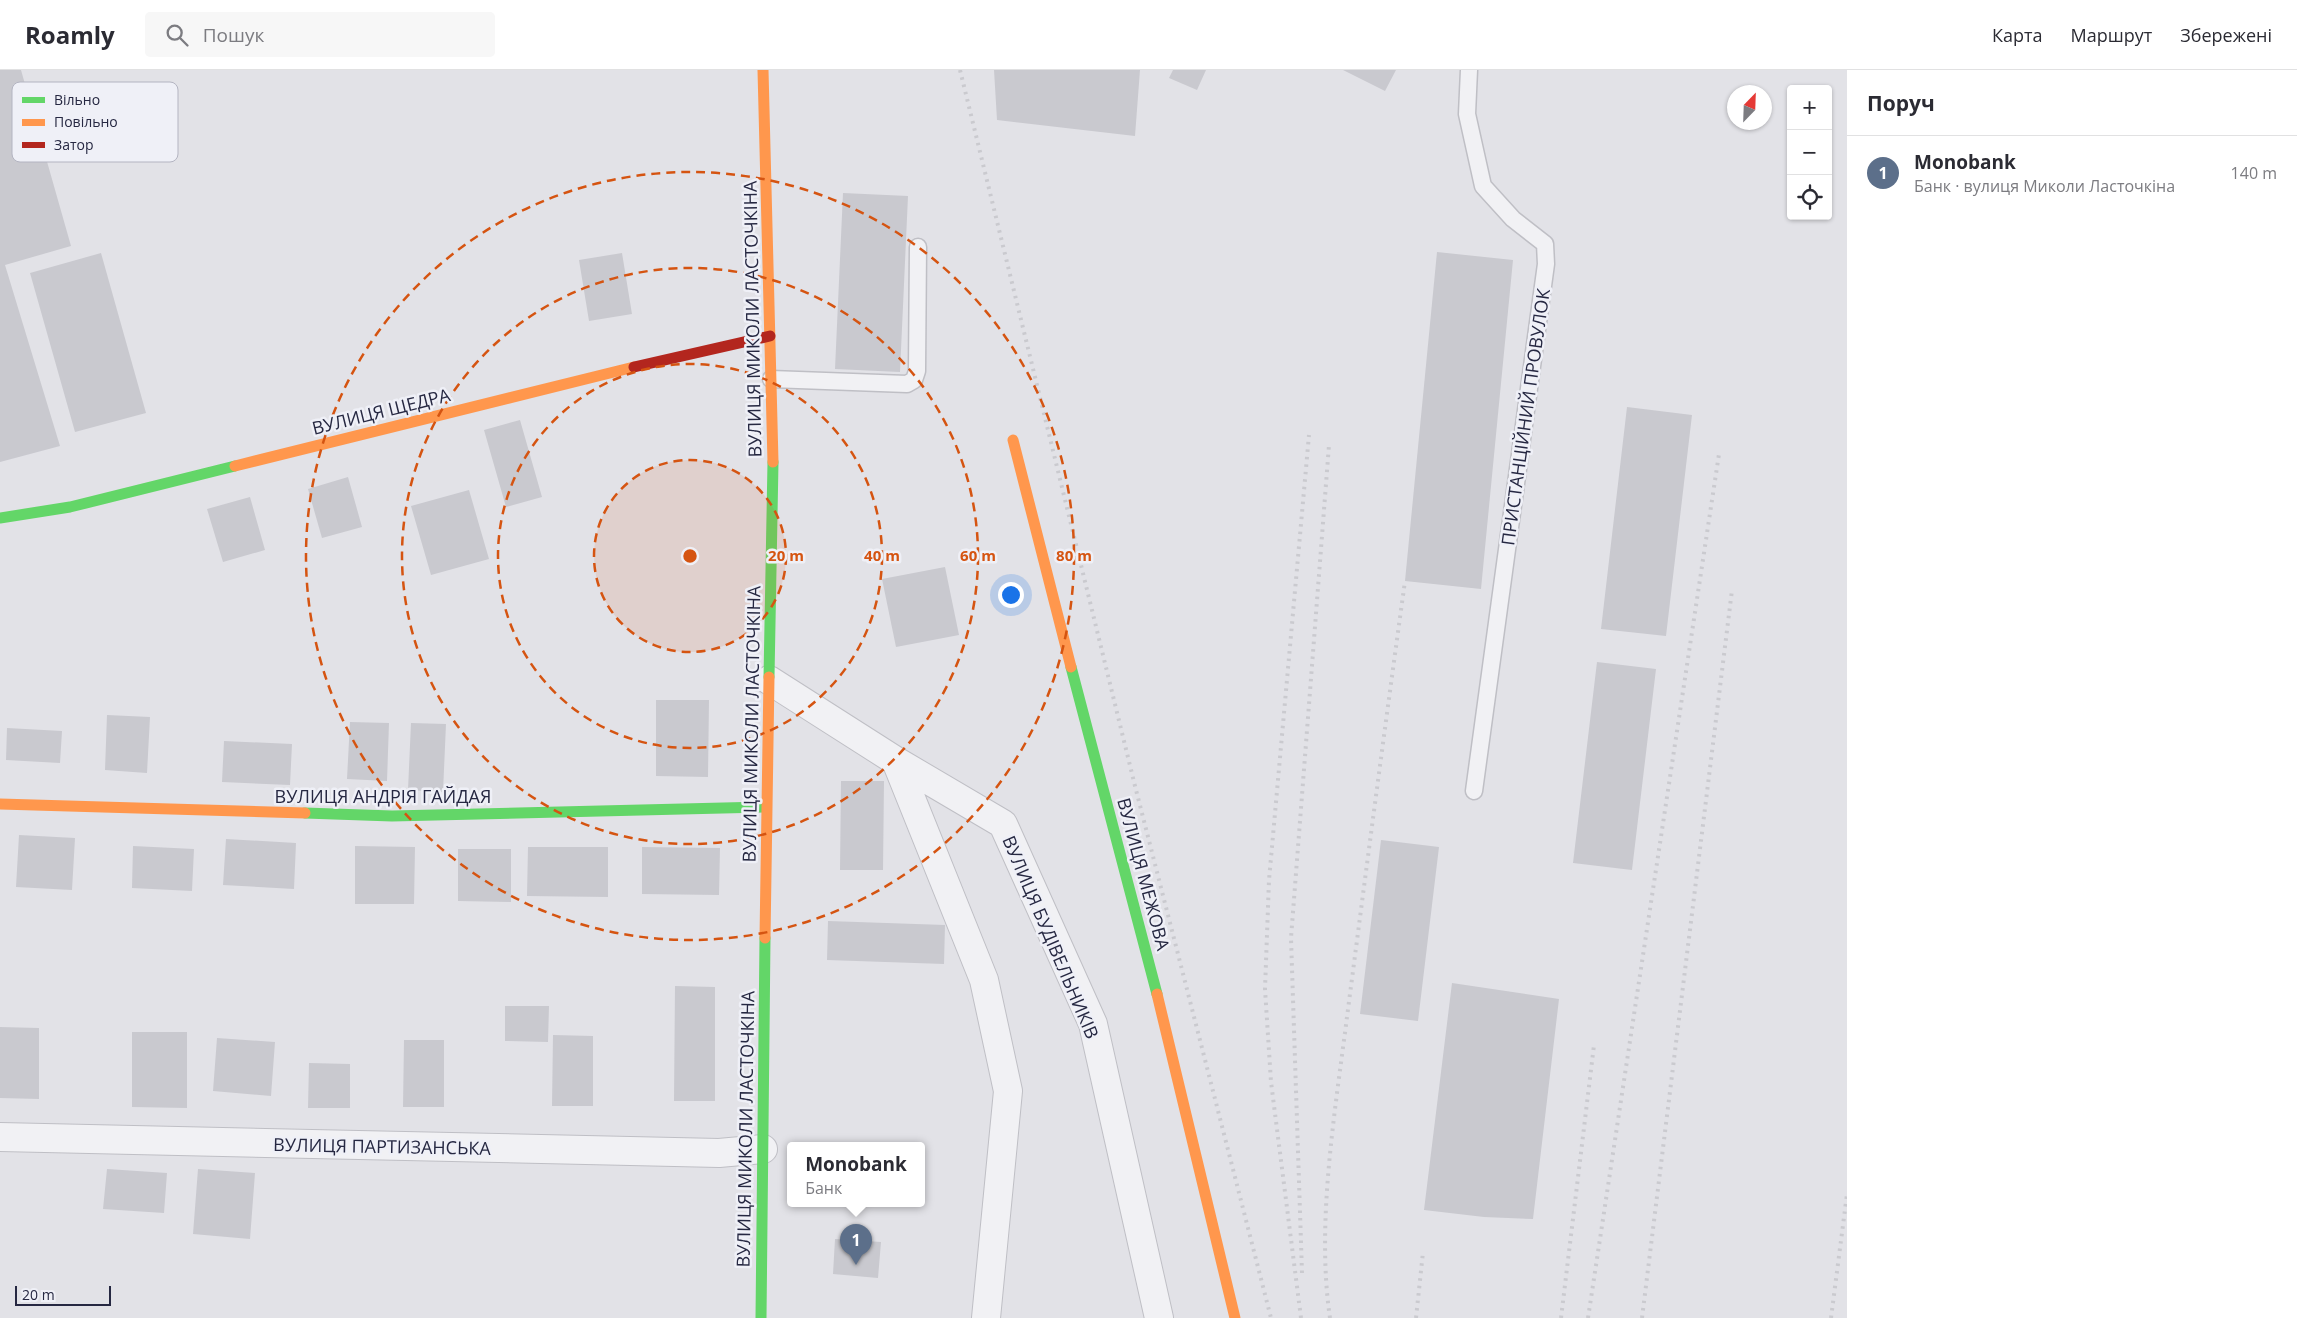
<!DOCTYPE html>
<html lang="uk">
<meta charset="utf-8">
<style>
:root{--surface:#fff;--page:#f7f7f7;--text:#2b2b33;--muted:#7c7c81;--line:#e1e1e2;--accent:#68697c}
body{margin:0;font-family:"Open Sans",sans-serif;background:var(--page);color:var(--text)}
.controls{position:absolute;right:15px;top:15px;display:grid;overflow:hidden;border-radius:5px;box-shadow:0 1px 4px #0004}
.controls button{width:45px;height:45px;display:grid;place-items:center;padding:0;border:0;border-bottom:1px solid var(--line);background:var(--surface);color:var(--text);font:25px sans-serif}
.compass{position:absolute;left:1727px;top:15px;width:45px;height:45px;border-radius:50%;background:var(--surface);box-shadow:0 1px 4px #0004;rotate:23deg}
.scale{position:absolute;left:15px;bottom:12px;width:96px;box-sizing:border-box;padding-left:5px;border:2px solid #262842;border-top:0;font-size:14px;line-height:18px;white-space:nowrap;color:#262842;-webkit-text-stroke:4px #eff0f7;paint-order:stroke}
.you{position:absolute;left:1010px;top:524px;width:18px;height:18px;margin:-12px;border:4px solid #fff;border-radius:50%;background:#1a73e8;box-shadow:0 0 0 8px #1a73e833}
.badge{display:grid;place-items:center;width:32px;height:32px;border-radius:50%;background:var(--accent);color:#fff;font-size:16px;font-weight:700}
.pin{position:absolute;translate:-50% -41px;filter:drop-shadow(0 1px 2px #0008)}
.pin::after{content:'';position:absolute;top:26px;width:18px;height:15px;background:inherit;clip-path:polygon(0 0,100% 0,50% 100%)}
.popup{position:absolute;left:787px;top:1072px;width:138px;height:65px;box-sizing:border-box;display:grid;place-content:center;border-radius:5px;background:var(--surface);filter:drop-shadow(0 1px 4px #0005);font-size:16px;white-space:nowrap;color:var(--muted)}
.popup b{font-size:19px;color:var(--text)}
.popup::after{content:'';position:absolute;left:50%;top:100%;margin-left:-10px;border:10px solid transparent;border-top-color:var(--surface)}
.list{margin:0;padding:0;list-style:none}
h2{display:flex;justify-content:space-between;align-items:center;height:65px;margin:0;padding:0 20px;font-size:21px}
h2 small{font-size:16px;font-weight:400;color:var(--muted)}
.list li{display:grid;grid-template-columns:32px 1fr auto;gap:15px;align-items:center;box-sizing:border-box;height:75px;padding:0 20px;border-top:1px solid var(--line)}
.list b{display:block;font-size:19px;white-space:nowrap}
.list p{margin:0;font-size:16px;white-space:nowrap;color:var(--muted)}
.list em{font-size:16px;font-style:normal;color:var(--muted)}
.icon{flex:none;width:28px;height:28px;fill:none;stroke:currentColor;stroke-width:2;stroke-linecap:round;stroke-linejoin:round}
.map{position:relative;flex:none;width:1847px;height:1248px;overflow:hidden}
header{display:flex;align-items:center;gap:30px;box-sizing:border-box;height:70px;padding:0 25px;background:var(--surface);border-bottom:1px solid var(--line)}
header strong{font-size:24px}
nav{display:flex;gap:28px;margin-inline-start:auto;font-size:18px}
.search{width:350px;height:45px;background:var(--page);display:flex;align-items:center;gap:12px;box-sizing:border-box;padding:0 18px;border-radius:5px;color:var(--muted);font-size:19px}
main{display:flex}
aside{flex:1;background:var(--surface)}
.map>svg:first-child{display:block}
.building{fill:#c9c9cf}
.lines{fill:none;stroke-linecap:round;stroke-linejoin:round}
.lane-casing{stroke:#bfbfc5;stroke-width:19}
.street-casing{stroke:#bfbfc5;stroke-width:30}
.lane{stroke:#f1f1f4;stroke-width:16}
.street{stroke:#f1f1f4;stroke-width:28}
.fast{stroke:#63d668;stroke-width:11}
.slow{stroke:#ff974d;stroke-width:11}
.jam{stroke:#b3261e;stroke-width:11}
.rail{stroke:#cacacf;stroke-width:4;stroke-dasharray:2.5 5;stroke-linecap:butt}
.ring{fill:none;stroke:#d55411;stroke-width:2.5;stroke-dasharray:9 6}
.labels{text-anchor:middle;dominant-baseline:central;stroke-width:5;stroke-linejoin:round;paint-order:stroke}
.street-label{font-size:18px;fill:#262842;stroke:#eff0f7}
.key{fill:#eff0f7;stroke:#b3b4c1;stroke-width:1}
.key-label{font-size:14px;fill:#262842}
.centre{fill:#d55411;stroke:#eff0f7;stroke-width:2.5}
.ring-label{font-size:15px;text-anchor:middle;font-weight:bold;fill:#d55411;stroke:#eff0f7;stroke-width:5;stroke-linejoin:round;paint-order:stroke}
</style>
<header>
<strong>Roamly</strong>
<div class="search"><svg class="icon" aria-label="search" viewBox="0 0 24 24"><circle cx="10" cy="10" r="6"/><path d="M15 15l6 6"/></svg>Пошук</div>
<nav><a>Карта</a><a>Маршрут</a><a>Збережені</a></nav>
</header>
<main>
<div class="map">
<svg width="1847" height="1248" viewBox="0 0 1847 1248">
<rect width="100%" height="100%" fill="#e2e2e7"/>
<!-- building -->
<path class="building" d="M0 0H21L71 176 5 195 60 376 0 392Z
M994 0H1140L1135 66 997 50Z
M1173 0H1206L1197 20 1169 8Z
M1343 0H1396L1385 21Z
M843 123 908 126 900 302 835 299Z
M1437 182 1513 190 1481 519 1405 511Z
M101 183 146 343 75 362 30 203Z
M622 183 632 244 589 251 579 190Z
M1627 337 1692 345 1666 566 1601 559Z
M520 350 542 427 506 437 484 360Z
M348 407 362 457 322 468 308 419Z
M469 420 489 489 431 505 411 436Z
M250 427 265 480 223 492 207 439Z
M945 497 959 565 896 577 882 509Z
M1597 592 1656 599 1632 800 1573 793Z
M656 630H709L708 707 656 706Z
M107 645 150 647 147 703 105 700Z
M350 652 389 653 387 711 347 709Z
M411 653 446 654 443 722 408 720Z
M7 658 62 661 60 693 6 690Z
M224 671 292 674 290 715 222 712Z
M841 711H884L883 800H840Z
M19 765 75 768 72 820 16 817Z
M226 769 296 773 294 819 223 815Z
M1381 770 1439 777 1418 951 1360 944Z
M133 776 194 779 192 821 132 818Z
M355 776 415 777 414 834H355Z
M528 777H608V827L527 826Z
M642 777 720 778 719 825 642 824Z
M458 779H511V832L458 831Z
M828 851 945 855 944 894 827 890Z
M1452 913 1559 929 1533 1149 1484 1147 1424 1140Z
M675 916 715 917V1031H674Z
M505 936H549L548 972 505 971Z
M0 957 39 958V1029L0 1028Z
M132 962H187V1038L132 1037Z
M553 965 593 966V1036H552Z
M217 968 275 972 271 1026 213 1021Z
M404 970H444V1037H403Z
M309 993 350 994V1038H308Z
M107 1099 167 1103 164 1143 103 1139Z
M198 1099 255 1103 250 1169 193 1164Z
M835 1169 881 1172 878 1208 833 1204Z"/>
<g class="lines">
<!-- lane casing -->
<g class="lane-casing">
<path id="lane" d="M1469 0 1467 44 1483 116 1513 149 1545 174 1546 194 1474 721
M771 309 907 314 914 310 917 301 918 177"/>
</g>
<!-- street casing -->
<g class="street-casing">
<path id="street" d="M769 610 896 691 1003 754 1093 954 1159 1248
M896 691 984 910 1008 1021 986 1248
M0 1067 719 1083 763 1079"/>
</g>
<!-- lane -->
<use href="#lane" class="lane"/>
<!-- street -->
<use href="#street" class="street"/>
<!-- fast -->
<path class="fast" d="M0 448 70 437 235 396
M1071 597 1157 924
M769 607 773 392
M305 743 392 746 766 737
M761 1248 765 868"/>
<!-- slow -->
<path class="slow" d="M763 0 773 392
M1013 370 1071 597
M235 396 634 297
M0 734 305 743
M765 868 769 607
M1157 924 1235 1248"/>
<!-- jam -->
<path class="jam" d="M634 297 770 266"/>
<!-- rail -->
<path class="rail" d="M960 0 1134 712 1271 1248
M1302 1203 1291 868 1329 375
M1301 1248 1271 1012 1265 919 1269 810 1309 365
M1330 1248C1316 1153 1335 1042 1347 947 1366 801 1385 656 1405 511
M1416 1248 1423 1182
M1561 1248 1594 975
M1588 1248 1719 384
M1642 1248 1732 520
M1831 1248 1847 1124"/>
</g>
<!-- distance rings -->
<circle cx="690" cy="486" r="96" fill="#d55411" fill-opacity=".12"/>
<g class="ring">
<circle cx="690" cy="486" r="96"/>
<circle cx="690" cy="486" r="192"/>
<circle cx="690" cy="486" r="288"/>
<circle cx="690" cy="486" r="384"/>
</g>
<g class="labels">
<!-- street labels -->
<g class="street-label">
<text transform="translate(752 249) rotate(-91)">ВУЛИЦЯ МИКОЛИ ЛАСТОЧКІНА</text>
<text transform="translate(381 341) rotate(-14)">ВУЛИЦЯ ЩЕДРА</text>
<text transform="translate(1525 347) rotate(-82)">ПРИСТАНЦІЙНИЙ ПРОВУЛОК</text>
<text transform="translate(751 654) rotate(-89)">ВУЛИЦЯ МИКОЛИ ЛАСТОЧКІНА</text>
<text x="383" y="726">ВУЛИЦЯ АНДРІЯ ГАЙДАЯ</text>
<text transform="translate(1144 804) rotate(75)">ВУЛИЦЯ МЕЖОВА</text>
<text transform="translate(1051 867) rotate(67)">ВУЛИЦЯ БУДІВЕЛЬНИКІВ</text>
<text transform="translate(745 1059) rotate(-89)">ВУЛИЦЯ МИКОЛИ ЛАСТОЧКІНА</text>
<text transform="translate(382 1076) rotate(1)">ВУЛИЦЯ ПАРТИЗАНСЬКА</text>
</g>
</g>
<!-- legend -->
<rect x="12" y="12" width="166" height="80" rx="8" class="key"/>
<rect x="22" y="27" width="23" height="6" fill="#63d668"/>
<rect x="22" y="49" width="23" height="7" fill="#ff974d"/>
<rect x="22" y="72" width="23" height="6" fill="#b3261e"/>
<g class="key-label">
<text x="54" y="35">Вільно</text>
<text x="54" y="57">Повільно</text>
<text x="54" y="80">Затор</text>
</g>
<circle cx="690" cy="486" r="8" class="centre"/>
<g class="ring-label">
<text x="786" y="491">20 m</text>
<text x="882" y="491">40 m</text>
<text x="978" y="491">60 m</text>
<text x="1074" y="491">80 m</text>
</g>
</svg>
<div class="controls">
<button>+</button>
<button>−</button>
<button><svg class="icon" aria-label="locate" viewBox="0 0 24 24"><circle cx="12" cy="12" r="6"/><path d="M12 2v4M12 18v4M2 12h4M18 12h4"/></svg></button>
</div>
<svg class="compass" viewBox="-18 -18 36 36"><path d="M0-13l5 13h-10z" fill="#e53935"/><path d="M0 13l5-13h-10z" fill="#7c7c81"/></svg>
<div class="scale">20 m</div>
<div class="you"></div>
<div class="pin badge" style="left:856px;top:1195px;background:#5c6f8a">1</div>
<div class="popup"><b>Monobank</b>Банк</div>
</div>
<aside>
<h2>Поруч<small></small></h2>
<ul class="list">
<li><span class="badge" style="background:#5c6f8a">1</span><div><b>Monobank</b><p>Банк · вулиця Миколи Ласточкіна</p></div><em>140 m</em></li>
</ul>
</aside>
</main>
